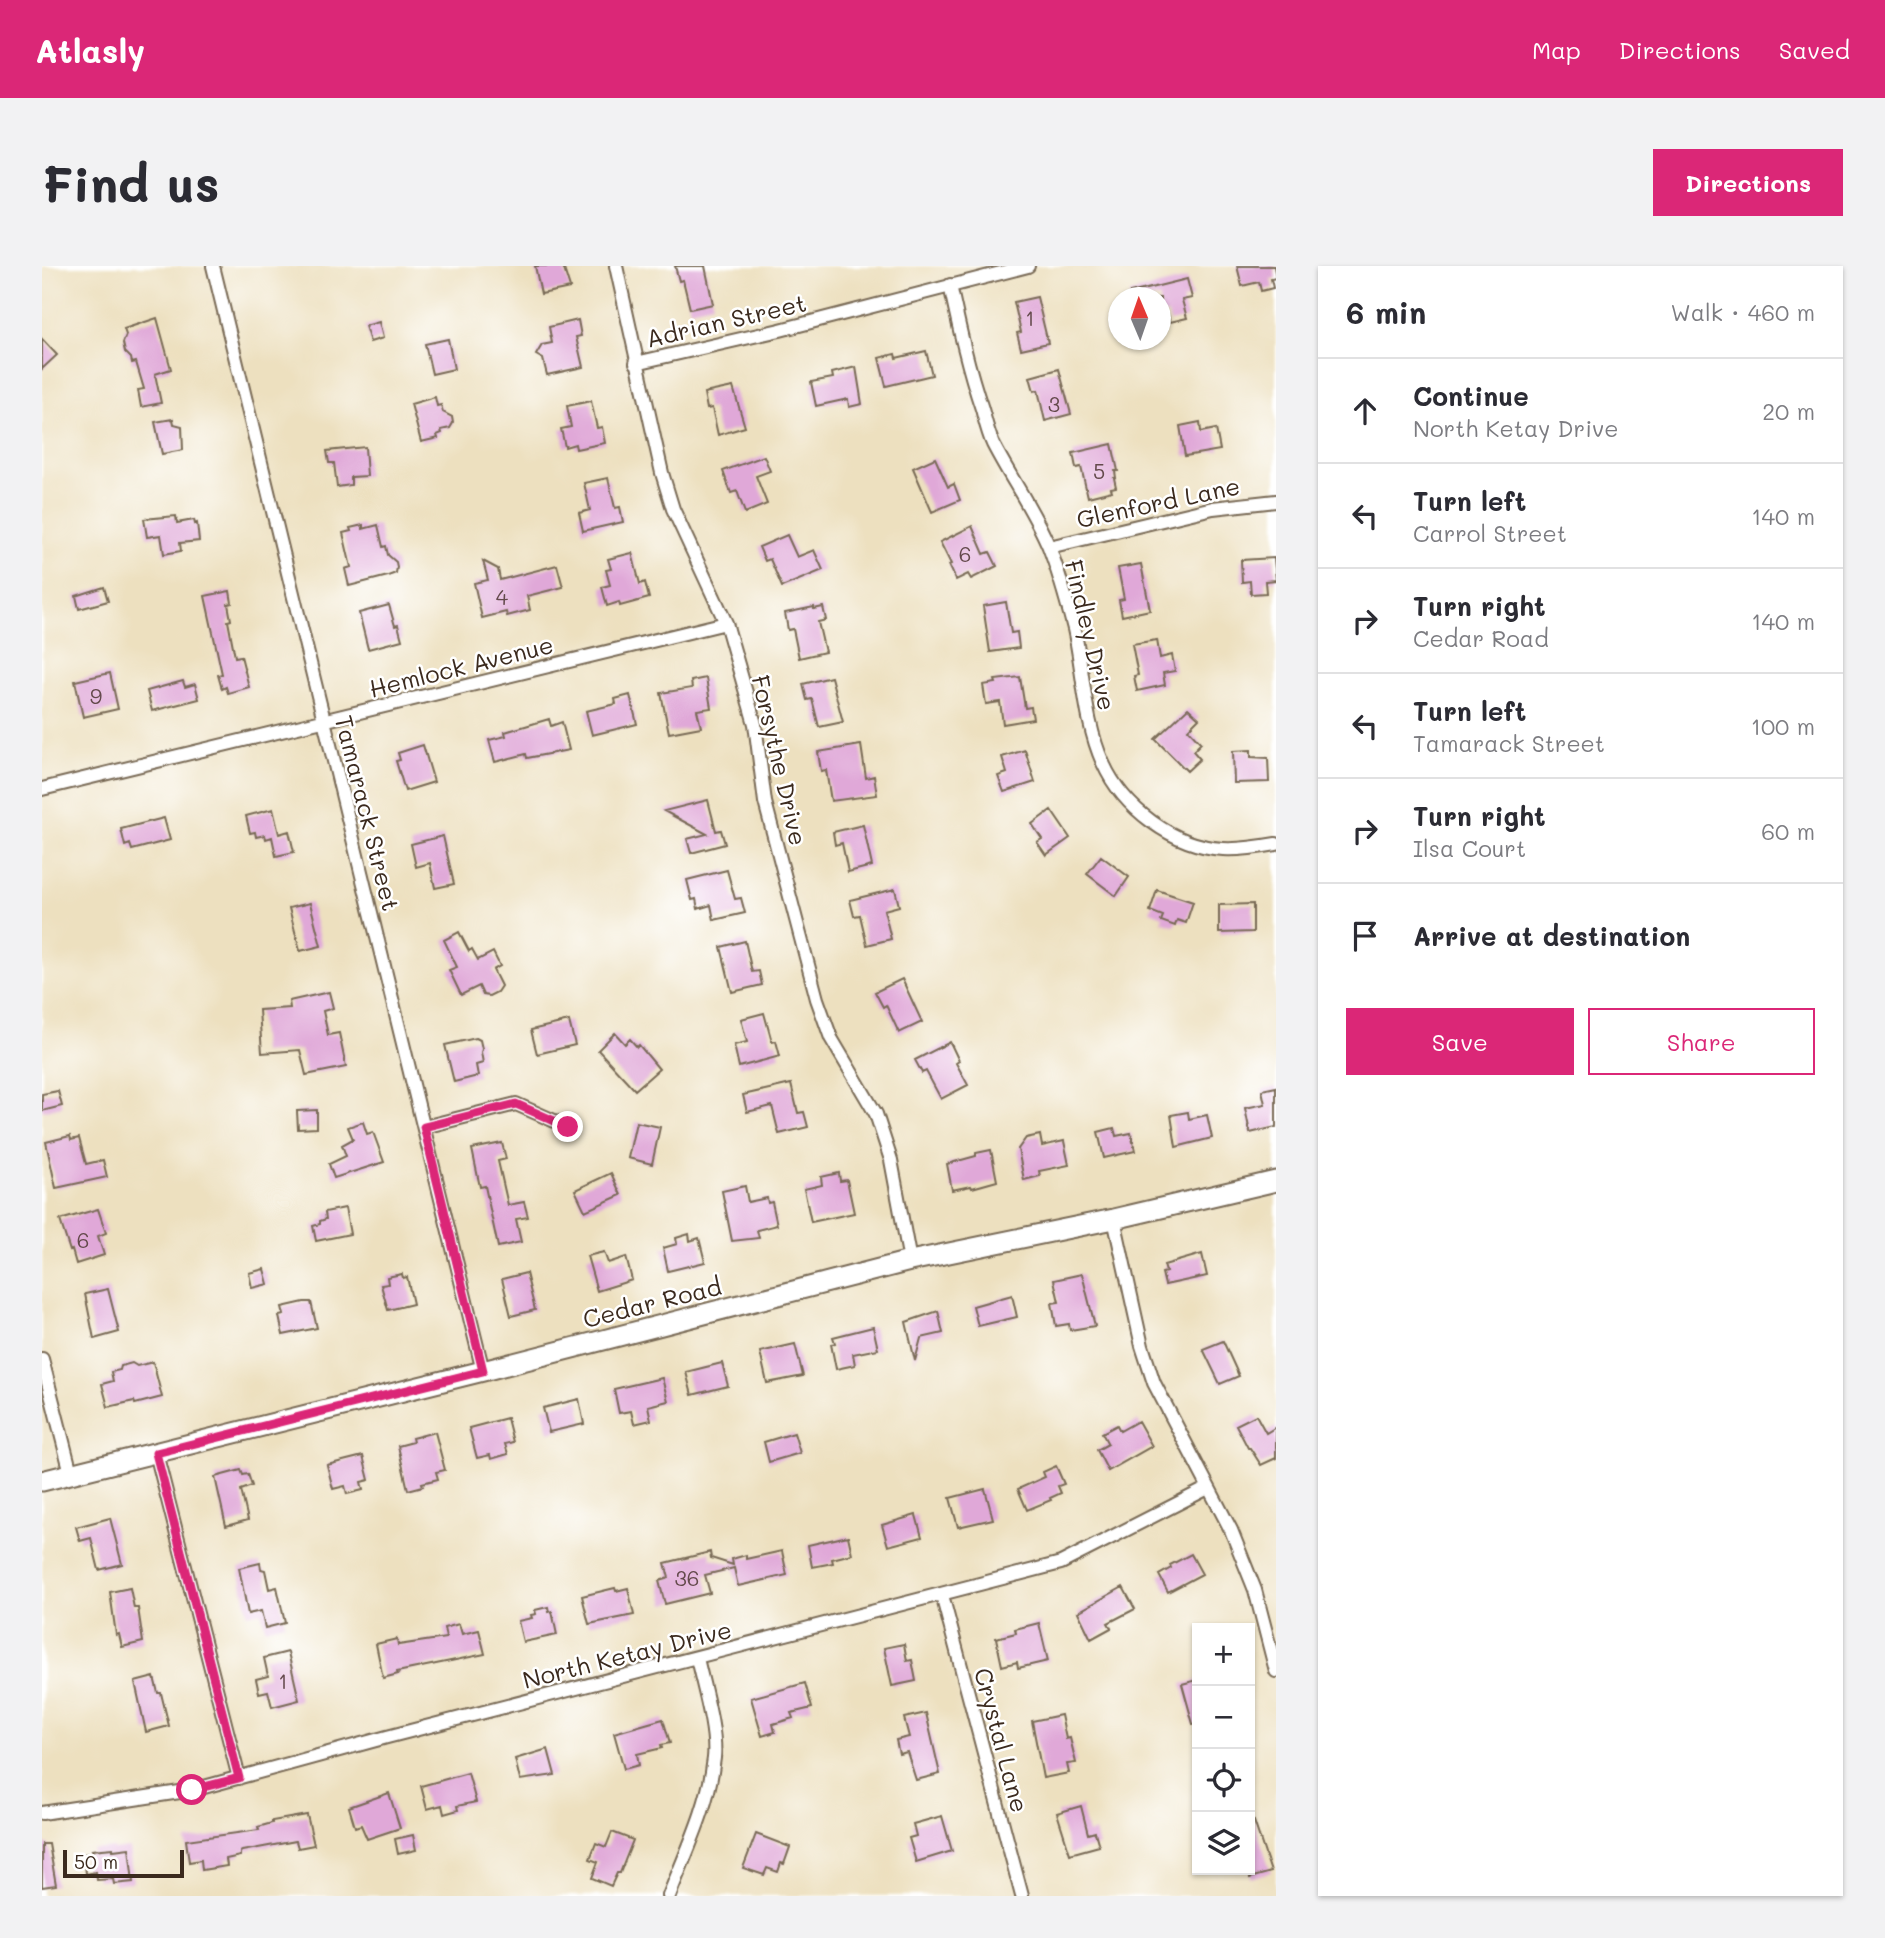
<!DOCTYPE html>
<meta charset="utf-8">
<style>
:root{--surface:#fff;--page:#f2f2f3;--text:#2b2b33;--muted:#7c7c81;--line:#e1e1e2;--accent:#db2777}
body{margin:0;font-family:Mali,sans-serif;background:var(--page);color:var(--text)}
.controls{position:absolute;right:21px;bottom:21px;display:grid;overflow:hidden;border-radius:0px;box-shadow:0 2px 5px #0004}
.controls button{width:63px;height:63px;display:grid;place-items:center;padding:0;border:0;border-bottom:2px solid var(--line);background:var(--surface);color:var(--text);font:35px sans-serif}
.compass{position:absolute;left:1066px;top:21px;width:63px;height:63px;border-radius:50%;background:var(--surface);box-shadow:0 2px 5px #0004;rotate:358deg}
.scale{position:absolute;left:21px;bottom:18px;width:121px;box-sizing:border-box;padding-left:7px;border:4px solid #3b2a1e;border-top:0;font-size:19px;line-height:24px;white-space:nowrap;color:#3b2a1e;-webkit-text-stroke:5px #fff;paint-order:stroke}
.stop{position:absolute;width:21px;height:21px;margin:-16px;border:5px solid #db2777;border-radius:50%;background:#fff}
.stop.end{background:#db2777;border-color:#fff;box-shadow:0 2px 7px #0008}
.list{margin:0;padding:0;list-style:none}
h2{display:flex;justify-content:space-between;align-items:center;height:91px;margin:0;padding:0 28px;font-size:30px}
h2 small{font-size:23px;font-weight:400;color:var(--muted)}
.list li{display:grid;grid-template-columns:46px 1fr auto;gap:21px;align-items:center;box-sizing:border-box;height:105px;padding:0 28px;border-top:2px solid var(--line)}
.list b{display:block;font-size:26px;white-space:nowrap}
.list p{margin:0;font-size:23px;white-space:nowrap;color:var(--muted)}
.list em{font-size:23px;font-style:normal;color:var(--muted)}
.actions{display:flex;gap:14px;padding:21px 28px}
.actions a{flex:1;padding:16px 0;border:2px solid var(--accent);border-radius:0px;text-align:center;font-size:24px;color:var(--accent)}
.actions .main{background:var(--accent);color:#fff}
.icon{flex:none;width:38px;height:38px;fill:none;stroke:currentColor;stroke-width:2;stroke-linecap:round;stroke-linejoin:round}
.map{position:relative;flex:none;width:1234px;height:1630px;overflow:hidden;border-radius:0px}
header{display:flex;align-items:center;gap:42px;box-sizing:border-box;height:98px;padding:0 35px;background:var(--accent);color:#fff}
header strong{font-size:33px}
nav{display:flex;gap:38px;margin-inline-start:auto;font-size:24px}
.intro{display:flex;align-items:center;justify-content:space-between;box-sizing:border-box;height:168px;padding:0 42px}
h1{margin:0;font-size:49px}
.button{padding:18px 32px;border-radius:0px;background:var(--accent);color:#fff;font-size:24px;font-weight:700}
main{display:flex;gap:42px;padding:0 42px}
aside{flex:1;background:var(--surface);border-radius:0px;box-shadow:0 2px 5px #0004}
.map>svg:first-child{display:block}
.building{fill:#e0a8d8}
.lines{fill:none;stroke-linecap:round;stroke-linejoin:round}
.street-casing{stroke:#796a56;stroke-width:16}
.secondary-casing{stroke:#796a56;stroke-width:23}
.street{stroke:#fff;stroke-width:12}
.secondary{stroke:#fff;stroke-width:19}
.route{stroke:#db2777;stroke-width:9}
.labels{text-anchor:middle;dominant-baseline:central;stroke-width:5;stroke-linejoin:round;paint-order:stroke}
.number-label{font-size:21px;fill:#644a4c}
.street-label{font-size:24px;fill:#3b2a1e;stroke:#fff}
</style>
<header>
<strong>Atlasly</strong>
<nav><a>Map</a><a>Directions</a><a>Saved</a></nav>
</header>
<div class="intro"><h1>Find us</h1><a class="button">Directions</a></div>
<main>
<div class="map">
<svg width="1234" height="1630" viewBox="0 0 1234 1630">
<rect width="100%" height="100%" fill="#fff"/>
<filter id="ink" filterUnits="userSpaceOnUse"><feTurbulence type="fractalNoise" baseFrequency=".0143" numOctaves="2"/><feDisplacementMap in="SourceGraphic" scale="14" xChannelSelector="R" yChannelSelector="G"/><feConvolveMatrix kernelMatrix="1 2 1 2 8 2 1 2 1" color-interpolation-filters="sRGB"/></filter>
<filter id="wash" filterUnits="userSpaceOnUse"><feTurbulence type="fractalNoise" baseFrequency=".00686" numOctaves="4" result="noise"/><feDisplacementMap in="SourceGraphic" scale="28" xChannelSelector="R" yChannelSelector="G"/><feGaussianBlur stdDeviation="1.57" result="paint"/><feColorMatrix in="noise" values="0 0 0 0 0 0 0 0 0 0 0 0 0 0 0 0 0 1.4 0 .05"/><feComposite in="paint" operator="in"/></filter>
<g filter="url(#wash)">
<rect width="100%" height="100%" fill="#ede0bf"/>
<g id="blocks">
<!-- building -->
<path class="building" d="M493 0H521L528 22 499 28Z
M633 0H663L671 38 648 43 641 14 637 15Z
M1195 0H1232L1234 12 1229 13 1231 22 1219 25 1217 16 1200 20Z
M1145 13 1150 32 1140 34 1145 52 1128 56 1126 48 1118 50V32H1089L1088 27Z
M995 31 1006 77 979 83 975 67 979 66 972 36Z
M115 52 129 103 113 108 119 137 99 141 96 124 102 123 94 96 90 97 89 92 83 86 81 77 84 69 82 63Z
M536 54 539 70 534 71 541 101 505 109 501 93 494 89 500 79 510 77 507 61Z
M337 56 341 72 328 76 323 60Z
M0 73 15 89 0 103Z
M406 73 412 103 390 108 383 78Z
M884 85 890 109 844 120 837 92 853 88 854 92Z
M814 101 820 138 807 141 806 133 774 140 769 116 791 112 790 107Z
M1017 103 1029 148 1003 155 996 124 992 125 988 111Z
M691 121 703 161 676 169 670 142 665 143 662 127Z
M393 131 395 140 399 139 401 146 410 151 411 157 408 162 399 164 400 167 395 169 396 172 379 176 369 138Z
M549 135 555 162 560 161 563 177 534 183 533 178 523 181 519 163 529 161 525 140Z
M131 153 132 158 140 160 141 184 120 188 113 156Z
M1158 156 1159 166 1174 163 1178 184 1143 190 1138 160Z
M1070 178 1076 205H1073L1074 212H1072L1074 221 1069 222 1070 225 1046 231 1039 201 1034 202 1031 187Z
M323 181 325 210 309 211V219L295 221 292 197H287L285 185Z
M722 190 728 205 714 210 725 238 703 247 695 225 689 227 681 205Z
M893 192 906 221 912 218 918 234 890 246 871 202Z
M566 212 573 242 578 241 581 256 541 265 537 247 548 244 542 217Z
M134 250 135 257 152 254 153 258 155 257 157 275 138 277 139 285 122 288 119 269 105 271 102 253Z
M321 259V263L336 259 341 281 344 280 346 289 354 296 355 301 354 307 346 310 307 320 303 303 309 301 301 267 309 265 308 262Z
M930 260 942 288 948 286 955 300 929 313 926 308 914 314 907 299 909 298 898 276Z
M745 269 755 291 772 284 781 304 740 321 728 293 723 295 717 281Z
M590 287 598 318 603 316 607 332 578 340 577 336 565 340 560 321 568 319 564 304 569 303 566 293Z
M1232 292 1234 314 1223 315 1224 327 1209 328 1208 315 1200 316 1199 294Z
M441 295 456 303 458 314 515 299 521 321 485 330 488 344 465 350 464 346 440 352 432 317 446 314Z
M1099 298 1108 344 1080 350 1077 334 1082 333 1076 302Z
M62 321 66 335 37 343 34 330Z
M188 325 190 337 186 338 189 354 186 355 193 391 199 390 207 421 186 427 184 421 180 423 176 409 180 408 163 330Z
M964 336 969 367 975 366 977 382 948 386 941 340Z
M347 339 353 360 356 359 360 374 326 383 317 347Z
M772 341V343L781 341 784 354 776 356 783 386 757 392 751 363 746 364 743 347Z
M1115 374 1118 392 1130 389 1133 405 1121 407 1123 419 1095 425 1092 410 1096 409 1090 378Z
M68 407 76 443 41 451 33 415Z
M789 411 801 456 777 461 770 433 765 434 761 418Z
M978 411 983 442 989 441 991 453 961 458 958 436 944 438 941 419 954 417 953 414Z
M664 412 669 442 655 444 659 461 627 467 619 427 650 422 649 415Z
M141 415 143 421 153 418 157 433 110 445 105 425Z
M588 429 595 458 550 469 544 445 574 438 573 433Z
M1146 442 1157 452 1146 463 1159 477 1151 485 1158 493 1145 505 1113 473Z
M507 453 509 460 520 456 527 484 485 492 484 488 453 496 447 474 464 470 463 466Z
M381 479 392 516 363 525 354 495 358 494 356 487Z
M819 479 824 512 832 510 835 529 789 535 784 504 779 505 776 486Z
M983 484 993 516 962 526 956 510 965 507 960 491Z
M1209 484V491L1226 492 1227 516 1192 517 1191 485Z
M666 534 674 565 679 564 683 578 649 587 645 573 665 568 622 545Z
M231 543 237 568 247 565 252 586 234 590 230 571 224 573 223 569 214 571 213 566 208 567 204 550Z
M1009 544 1028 572 1004 589 995 576 1000 573 990 558Z
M122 552 128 574 90 584 88 578 83 580 79 563Z
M821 559 830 600 806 606 800 577 793 579 791 566Z
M401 570 412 618 393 622 388 597 374 601 369 578Z
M1059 590 1087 611 1074 630 1045 608Z
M685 604 693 633 699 632 703 647 672 654 669 639 656 643 654 633 650 634 645 614Z
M853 623 857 640 842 644 849 673 825 679 818 649 812 650 808 634Z
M1115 624 1151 636 1144 657 1135 654 1133 660 1119 655 1121 650 1108 645Z
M268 637 279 680 258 685 247 642Z
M1211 638V666L1177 667V639Z
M417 666 427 685 430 683 436 694 451 686 458 700 451 704 459 720 455 726 447 730 441 729 437 720 419 729 407 704 415 701 402 674Z
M703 675 710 706 717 705 720 719 690 726 679 681Z
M860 713 880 756 857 767 844 739 841 741 833 726Z
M287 726 291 742 281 745 286 769 297 767 304 801 264 809 258 784 220 787 217 744 248 742 247 735Z
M722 747 730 776 734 775 738 790 697 801 692 779 705 776 699 753Z
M527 755 533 779 495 788 489 764Z
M573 767 583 778 588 773 595 781 597 779 617 803 593 824 556 784Z
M434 772 438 774 440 783 439 786 441 797 434 799 436 810 412 816 403 779Z
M908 776 917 795 914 797 926 819 899 833 884 805 880 807 873 794Z
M749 818 756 847 762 846 766 861 737 868 730 840 705 846 701 829Z
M1234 821V861L1208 867 1203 842 1223 838 1220 824Z
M16 825 20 840 0 845V828Z
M275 844V862L256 863 255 845Z
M1146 846 1147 853 1165 849 1170 872 1134 881 1129 849Z
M321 856 325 868 331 866 342 896 292 912 287 898 304 890 300 879 311 873 306 861Z
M594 856 618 861 610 898 586 892Z
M1072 862 1074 870 1089 867 1093 885 1062 892 1056 866Z
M998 869 1000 880 1022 875 1027 899 997 905 998 910 982 914 976 883 984 872Z
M28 870 29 874 37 872 44 898 61 894 65 911 14 922 4 876Z
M460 877 464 893 456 895 466 939 482 936 486 951 474 953 479 976 456 981 443 920 438 921 430 883Z
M949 884 955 915 930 922 929 920 910 924 905 898 934 890V887Z
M569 907 579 929 543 945 533 924Z
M797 907 798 915 805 914 812 947 769 956 762 923 780 919 779 911Z
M703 920 706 936 725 932 726 937 730 936 735 959 715 964 717 972 690 975 680 925Z
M303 942 308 968 274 975 271 960 278 958V955L284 953 283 946Z
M56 943 64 967 56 970 62 989 34 998 30 984 28 985 18 954Z
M647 968 648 975 657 972 663 996 626 1005 621 982 635 978 634 972Z
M562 986 566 997 584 991 590 1014 555 1025 545 990Z
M1160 988 1165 1010 1123 1019 1120 1007 1124 1006 1122 999Z
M222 1003 226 1018 210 1022 207 1007Z
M484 1007 493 1044 469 1050 460 1013Z
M360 1008 361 1012 365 1011 371 1038 346 1044 339 1019 346 1018 345 1011Z
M1040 1008 1053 1060 1028 1064 1027 1058 1014 1060 1010 1037 1017 1036 1012 1014Z
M66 1023 77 1066 52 1073 43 1028Z
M970 1029 975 1051 936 1060 931 1040Z
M262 1036H269L275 1062 241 1069 237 1050 242 1049 240 1041Z
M896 1045 901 1067 879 1072 873 1095 864 1056Z
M831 1061 836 1083 811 1088 813 1099 794 1103 789 1078 793 1077 791 1071Z
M1181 1075 1197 1110 1178 1118 1161 1083Z
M753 1078 761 1110 725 1117 718 1086Z
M111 1096 120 1131 93 1138 92 1135 66 1141 60 1118 71 1115 69 1106 78 1104 79 1100 90 1097 95 1100Z
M680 1097 686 1120 650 1129 644 1106Z
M620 1112 626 1135 606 1140 609 1154 592 1158 589 1145 577 1147 572 1123Z
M537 1133 542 1158 507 1166 501 1142Z
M1214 1149 1224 1167 1234 1161V1192L1219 1199 1208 1182H1206L1194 1159Z
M465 1152 471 1176 463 1178 466 1188 449 1193 448 1189 435 1192 427 1162Z
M1096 1155 1110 1180 1066 1205 1055 1184 1066 1178 1060 1167 1075 1159 1078 1165Z
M393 1166 403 1204 394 1206 396 1213 380 1217 381 1220 366 1224 356 1180 371 1176 370 1172Z
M752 1167 758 1187 727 1196 722 1176Z
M321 1190 327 1214 319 1216 321 1224 305 1228 303 1220 291 1223 285 1199Z
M1014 1200 1022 1218 1016 1220 1019 1227 1008 1232 1009 1234 985 1244 976 1223 1003 1211 1001 1206Z
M199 1204 201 1209 206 1208 210 1220 199 1224 206 1254 184 1260 173 1211Z
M943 1223 951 1253 916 1261 908 1232Z
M874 1249 880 1271 846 1280 840 1259Z
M68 1252 80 1298 57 1304 49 1272 38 1275 34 1261Z
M806 1270 810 1288 790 1293 791 1297 770 1301 766 1279Z
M740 1285 745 1309 696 1320 692 1302 663 1309 668 1327 623 1338 617 1315 627 1312 623 1297 668 1286 669 1292 691 1299 690 1293 704 1289V1293Z
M1149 1288 1160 1308 1126 1326 1117 1309 1129 1302 1128 1299Z
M218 1297 219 1303 223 1304 227 1323 235 1321 243 1357 223 1362 219 1345 206 1348 197 1302Z
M1081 1321 1093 1343 1066 1357 1069 1362 1049 1373 1036 1346Z
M88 1322 92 1342H96L101 1376 80 1381 77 1368 74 1369 68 1326Z
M573 1322 574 1325 586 1322 592 1349 547 1358 540 1330Z
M506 1341 507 1346 510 1345 515 1369 481 1376 476 1355 490 1352 489 1349 494 1348 493 1344Z
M997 1357 1006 1395 976 1402 975 1396 960 1400 954 1372 974 1367 973 1363Z
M417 1358 420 1368 437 1364 443 1388 355 1406 356 1408 341 1412 334 1378 355 1373 356 1379 404 1372 402 1362Z
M862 1378 865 1395 870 1394 874 1415 850 1420 842 1382Z
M246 1386 257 1434 230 1441 226 1425 217 1427 214 1413 226 1410 222 1392Z
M112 1411 116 1427H119L127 1460 104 1466 93 1416Z
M1155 1414V1458H1151L1140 1418Z
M763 1417 770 1442 749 1447 751 1452 731 1458 733 1466 720 1470 709 1432Z
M884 1447 898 1508 874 1514 865 1486 857 1488 854 1474 867 1471 862 1452Z
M1019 1449 1024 1473 1028 1472 1034 1497 1025 1498 1027 1507 1001 1512 990 1455Z
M621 1453 628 1477 619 1479 620 1482 595 1488 597 1499 582 1503 572 1467Z
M506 1483 513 1509 478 1514 473 1493Z
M426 1507 434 1536 415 1540 416 1544 402 1548 400 1539 385 1543 379 1520Z
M347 1527 358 1562 325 1573 319 1559 313 1561 307 1541Z
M1039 1540 1046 1568 1053 1566 1057 1580 1028 1588 1015 1547Z
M265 1549 272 1579 256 1582 254 1575 200 1585 198 1586V1590L184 1593 185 1600 160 1604 159 1594 147 1596 144 1574 217 1564 216 1561 230 1557V1555Z
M900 1550 910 1585 874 1596 867 1572 874 1570 871 1558Z
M1212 1555 1229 1606 1208 1612V1556Z
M570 1566 591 1574 578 1607H575L569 1620 550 1612 556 1596 548 1593 554 1577 564 1581Z
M714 1568 748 1581 742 1598 739 1597 736 1606 725 1602 722 1609 701 1602Z
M371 1569 374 1584 356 1588 353 1573Z
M0 1578H7L14 1619 0 1621Z
M71 1582V1584L87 1582 91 1616 72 1618 71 1613 55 1614 54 1606 44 1608 42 1588 51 1587 50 1584Z"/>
</g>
</g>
<g filter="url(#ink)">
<use href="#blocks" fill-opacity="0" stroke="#796a56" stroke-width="2"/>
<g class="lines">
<!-- street casing -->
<g class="street-casing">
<path id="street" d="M171 0 441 1105
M574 0 620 207 631 243 684 357 713 458 723 536 775 733 789 772 834 848 849 894 868 995
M908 19C917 61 926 102 940 143 943 154 946 167 951 178 969 213 992 245 1007 281 1017 307 1025 336 1032 363 1042 407 1042 455 1061 497 1081 542 1131 580 1181 583 1199 584 1217 581 1234 578
M594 97 738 64 986 0
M1007 281 1171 242 1234 235
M0 523 684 357
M382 861 474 838 526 861
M1072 953 1100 1080 1112 1117 1189 1264 1213 1324 1234 1405
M0 1093 29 1207
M114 1187 197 1512
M900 1329 980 1630
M0 1547 151 1524 345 1471 1019 1297 1166 1222
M627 1630C644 1586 667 1540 672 1492 675 1465 661 1420 655 1392"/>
</g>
<!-- secondary casing -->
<g class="secondary-casing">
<path id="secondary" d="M0 1215 441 1105 868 995 1072 953 1234 915"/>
</g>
<!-- street -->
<use href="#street" class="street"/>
<!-- secondary -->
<use href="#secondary" class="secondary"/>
</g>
</g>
<g class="lines" filter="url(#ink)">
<!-- route -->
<path class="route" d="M150 1524 197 1512 114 1187 441 1105 382 861 474 838 526 861"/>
</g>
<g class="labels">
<!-- number labels -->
<g class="number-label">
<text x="988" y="51">1</text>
<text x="1012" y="137">3</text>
<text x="1057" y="204">5</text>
<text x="923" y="287">6</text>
<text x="460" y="330">4</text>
<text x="54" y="429">9</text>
<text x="41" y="973">6</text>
<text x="645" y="1311">36</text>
<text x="241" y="1414">1</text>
</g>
<!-- street labels -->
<g class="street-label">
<text transform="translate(684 54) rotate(-13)">Adrian Street</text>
<text transform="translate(1116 236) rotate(-12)">Glenford Lane</text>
<text transform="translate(1049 369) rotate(77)">Findley Drive</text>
<text transform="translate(419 400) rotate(-14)">Hemlock Avenue</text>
<text transform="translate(738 494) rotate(77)">Forsythe Drive</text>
<text transform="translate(326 547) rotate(76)">Tamarack Street</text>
<text transform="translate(610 1036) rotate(-14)">Cedar Road</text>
<text transform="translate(585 1388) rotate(-14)">North Ketay Drive</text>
<text transform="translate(960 1474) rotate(75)">Crystal Lane</text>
</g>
</g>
</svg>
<div class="controls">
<button>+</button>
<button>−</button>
<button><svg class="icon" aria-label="locate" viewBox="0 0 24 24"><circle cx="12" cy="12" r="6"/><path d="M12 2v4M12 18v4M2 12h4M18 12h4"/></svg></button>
<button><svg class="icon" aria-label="layers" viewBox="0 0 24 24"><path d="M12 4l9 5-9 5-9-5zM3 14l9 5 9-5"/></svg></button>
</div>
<svg class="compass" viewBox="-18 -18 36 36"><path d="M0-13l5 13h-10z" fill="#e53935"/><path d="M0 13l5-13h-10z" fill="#7c7c81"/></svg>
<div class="scale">50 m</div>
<div class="stop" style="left:150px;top:1524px"></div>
<div class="stop end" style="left:526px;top:861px"></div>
</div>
<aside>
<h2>6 min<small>Walk · 460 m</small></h2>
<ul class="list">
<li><svg class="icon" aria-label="ahead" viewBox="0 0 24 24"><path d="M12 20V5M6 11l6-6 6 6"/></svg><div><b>Continue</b><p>North Ketay Drive</p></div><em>20 m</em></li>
<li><svg class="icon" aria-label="left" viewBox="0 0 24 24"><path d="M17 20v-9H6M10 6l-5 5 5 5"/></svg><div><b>Turn left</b><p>Carrol Street</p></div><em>140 m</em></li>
<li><svg class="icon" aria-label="right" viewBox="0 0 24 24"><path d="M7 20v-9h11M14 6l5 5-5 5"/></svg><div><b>Turn right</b><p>Cedar Road</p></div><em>140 m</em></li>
<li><svg class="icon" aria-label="left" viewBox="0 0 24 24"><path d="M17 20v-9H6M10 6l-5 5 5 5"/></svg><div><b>Turn left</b><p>Tamarack Street</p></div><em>100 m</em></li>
<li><svg class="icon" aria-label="right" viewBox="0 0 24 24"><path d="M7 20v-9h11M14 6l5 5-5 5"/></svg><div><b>Turn right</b><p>Ilsa Court</p></div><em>60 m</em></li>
<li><svg class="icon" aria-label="arrive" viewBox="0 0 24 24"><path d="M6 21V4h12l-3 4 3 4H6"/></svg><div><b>Arrive at destination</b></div></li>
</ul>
<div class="actions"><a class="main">Save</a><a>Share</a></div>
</aside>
</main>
